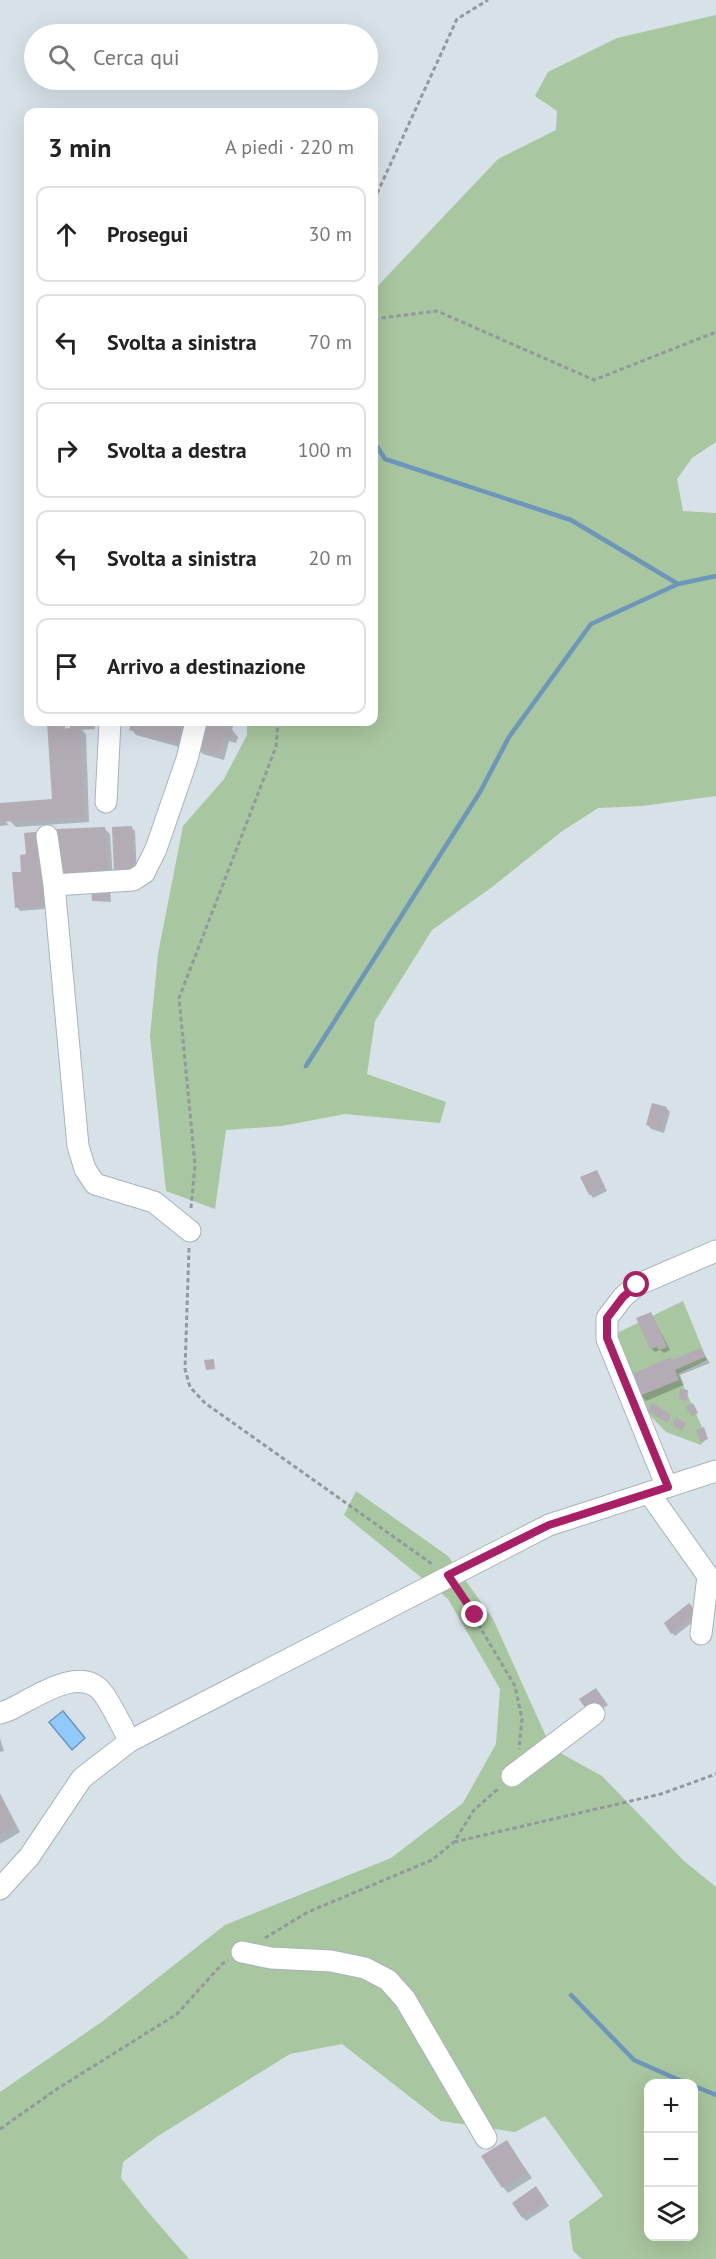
<!DOCTYPE html>
<html lang="it">
<meta charset="utf-8">
<style>
:root{--surface:#fff;--page:#f6f6f6;--text:#222;--muted:#767676;--line:#e0e0e0}
body{margin:0;font-family:"PT Sans",sans-serif;background:var(--page);color:var(--text)}
.controls{position:absolute;right:18px;bottom:18px;display:grid;overflow:hidden;border-radius:12px;box-shadow:0 6px 24px #0002}
.controls button{width:54px;height:54px;display:grid;place-items:center;padding:0;border:0;border-bottom:2px solid var(--line);background:var(--surface);color:var(--text);font:30px sans-serif}
.stop{position:absolute;width:18px;height:18px;margin:-14px;border:4px solid #a81f65;border-radius:50%;background:#fff}
.stop.end{background:#a81f65;border-color:#fff;box-shadow:0 2px 6px #0008}
.list{margin:0;padding:0;list-style:none}
h2{display:flex;justify-content:space-between;align-items:center;height:78px;margin:0;padding:0 24px;font-size:26px}
h2 small{font-size:20px;font-weight:400;color:var(--muted)}
.list li{display:grid;grid-template-columns:39px 1fr auto;gap:18px;align-items:center;box-sizing:border-box;height:96px;margin:0 12px 12px;padding:0 12px;border:2px solid var(--line);border-radius:12px}
.list b{display:block;font-size:22px;white-space:nowrap}
.list em{font-size:20px;font-style:normal;color:var(--muted)}
.icon{flex:none;width:33px;height:33px;fill:none;stroke:currentColor;stroke-width:2;stroke-linecap:round;stroke-linejoin:round}
.map{position:relative;flex:none;width:716px;height:2259px;overflow:hidden}
.search{position:absolute;background:var(--surface);box-shadow:0 6px 24px #0002;left:24px;top:24px;width:354px;height:66px;display:flex;align-items:center;gap:15px;box-sizing:border-box;padding:0 21px;border-radius:33px;color:var(--muted);font-size:22px}
.panel{position:absolute;background:var(--surface);box-shadow:0 6px 24px #0002;left:24px;top:108px;width:354px;height:618px;border-radius:12px}
.map>svg:first-child{display:block}
.green{fill:#a8c69f;fill-rule:evenodd}
.water{fill:#90cafd;stroke:#6c96ba;stroke-width:1.5}
.shadow{fill:#0003}
.lines{fill:none;stroke-linecap:round;stroke-linejoin:round}
.stream{stroke:#6c96ba;stroke-width:4.5}
.building{fill:#b4acb5}
.minor-casing{stroke:#a9b3ba;stroke-width:23}
.path{stroke:#91999e;stroke-width:3;stroke-dasharray:4.5 3;stroke-linecap:butt}
.minor{stroke:#fff;stroke-width:21}
.route{stroke:#a81f65;stroke-width:8}
</style>
<div class="map">
<svg width="716" height="2259" viewBox="0 0 716 2259">
<rect width="100%" height="100%" fill="#d7e1e8"/>
<!-- green -->
<path class="green" d="M716 15V442L692 458 677 479 683 511 716 513V796L642 806 598 808 561 832 492 887 432 930 375 1021 367 1074 446 1102 440 1123 345 1114 282 1126 226 1130 215 1209 166 1191 150 1036 158 954 183 826 224 779 247 735V722H374V290L498 159 556 130 557 111 535 96 548 72 617 38Z
M683 1301 707 1360 678 1374 707 1438 701 1445 666 1432 640 1405 613 1335Z
M356 1491 448 1556 493 1619 549 1743 562 1754 602 1776 684 1861 716 1887V2259H582L573 2251 569 2221 603 2196 545 2116 515 2132 441 2121 342 2044 290 2054 158 2136 123 2162 121 2178 148 2212 189 2259H0V2092L103 2021 225 1925 391 1858 463 1803 496 1744 500 1689 448 1599 344 1515ZM648 2084H694V2236H648Z"/>
<!-- water -->
<path class="water" d="M63 1711 85 1738 72 1750 49 1722Z"/>
<!-- shadow -->
<path class="shadow" d="M48 722H60L65 726V730L72 729 71 722H94L95 729 82 730 86 734 89 822 16 827 9 820 2 818 9 825 0 826V804L53 801Z
M133 722H189L183 748 136 735 131 729Z
M205 722H234L232 730 238 737 236 743 229 741 224 760 203 754 197 748Z
M131 827 135 831 137 877 114 828Z
M105 829 110 834 113 879 58 831Z
M28 856 54 908 20 911 17 907Z
M110 888 111 902 93 901Z
M666 1108 670 1112 664 1133 651 1129 648 1125Z
M596 1171 607 1191 593 1198 590 1194Z
M651 1314 670 1350 664 1353 660 1350 655 1352 651 1348Z
M701 1350 710 1363 680 1375 684 1385 646 1401 641 1395 673 1361Z
M689 1605 699 1617 675 1636 672 1633Z
M596 1689 608 1705 593 1715Z
M0 1738 4 1751 0 1752Z
M0 1793 20 1832 0 1844Z
M507 2142 532 2178 508 2193 503 2187Z
M540 2192 549 2206 526 2221 523 2217Z"/>
<g class="lines">
<!-- stream -->
<path class="stream" d="M374 442 385 459 571 520 678 584
M306 1066 480 792 509 737 591 624 678 584 716 576
M571 1995 634 2060 688 2084
M694 2086 716 2095"/>
</g>
<!-- building -->
<path class="building" d="M47 722H60V729L70 728V722H92V726L80 727 84 817 0 822V803L52 799Z
M132 722H182L178 743 129 730Z
M204 722H227L226 727 233 730 231 738 224 736 218 755 196 748Z
M132 826 134 874 114 875 112 827Z
M105 827 108 874 58 876 56 829Z
M44 831 51 905 15 908 12 872H21L20 855 26 854 24 833Z
M109 885 110 901H92L91 886Z
M652 1103 667 1107 661 1130 646 1125Z
M597 1170 605 1187 589 1195 580 1177Z
M651 1312 667 1347 659 1350 657 1347 650 1349 636 1318Z
M701 1348 705 1357 675 1370 679 1380 639 1396 630 1375 671 1357 672 1360Z
M214 1359 215 1369 206 1370 204 1360Z
M680 1389 688 1390 687 1401 679 1400Z
M652 1403 671 1415 667 1423 648 1411Z
M693 1403 698 1413 691 1416 686 1407Z
M676 1417 686 1423 682 1431 672 1425Z
M704 1427 708 1439 701 1442 696 1430Z
M689 1603 697 1613 671 1634 664 1623Z
M596 1688 605 1701 588 1712 579 1699Z
M0 1796 15 1825 0 1835Z
M507 2140 527 2172 502 2188 481 2156Z
M536 2186 546 2202 522 2218 512 2203Z"/>
<g class="lines">
<!-- minor casing -->
<g class="minor-casing">
<path id="minor" d="M106 802 110 722
M47 836 54 885
M190 1231 154 1202 95 1184 85 1169 78 1146 54 885 133 880 144 873 156 849 187 759 196 722
M667 1487 607 1339V1318L623 1297 637 1285 716 1251
M649 1493 708 1576 701 1634
M0 1713 9 1710C33 1699 80 1664 102 1692 113 1706 121 1726 130 1741
M512 1776 594 1714
M0 1889 29 1857 82 1778 130 1741 549 1525 716 1471
M242 1952 271 1958 331 1961 365 1968 388 1980 405 1999 486 2138"/>
</g>
<!-- path -->
<path class="path" d="M374 200 457 19 488 0
M374 319 437 311 594 380 716 332
M191 1208 195 1165 179 998 276 747 278 722
M189 1248 185 1369 190 1387 205 1403 432 1564
M459 1592 515 1686 522 1719 519 1749
M454 1842 661 1794 716 1774
M265 1938 308 1912 432 1860 454 1842 474 1810 499 1788
M0 2129 57 2089 177 2014 222 1964 228 1960"/>
<!-- minor -->
<use href="#minor" class="minor"/>
</g>
<g class="lines">
<!-- route -->
<path class="route" d="M475 1615 448 1575 549 1525 668 1487 607 1338V1318L623 1297 637 1285"/>
</g>
</svg>
<div class="controls">
<button>+</button>
<button>−</button>
<button><svg class="icon" aria-label="layers" viewBox="0 0 24 24"><path d="M12 4l9 5-9 5-9-5zM3 14l9 5 9-5"/></svg></button>
</div>
<div class="stop" style="left:637px;top:1285px"></div>
<div class="stop end" style="left:475px;top:1615px"></div>
<div class="search"><svg class="icon" aria-label="search" viewBox="0 0 24 24"><circle cx="10" cy="10" r="6"/><path d="M15 15l6 6"/></svg>Cerca qui</div>
<section class="panel">
<h2>3 min<small>A piedi · 220 m</small></h2>
<ul class="list">
<li><svg class="icon" aria-label="ahead" viewBox="0 0 24 24"><path d="M12 20V5M6 11l6-6 6 6"/></svg><div><b>Prosegui</b></div><em>30 m</em></li>
<li><svg class="icon" aria-label="left" viewBox="0 0 24 24"><path d="M17 20v-9H6M10 6l-5 5 5 5"/></svg><div><b>Svolta a sinistra</b></div><em>70 m</em></li>
<li><svg class="icon" aria-label="right" viewBox="0 0 24 24"><path d="M7 20v-9h11M14 6l5 5-5 5"/></svg><div><b>Svolta a destra</b></div><em>100 m</em></li>
<li><svg class="icon" aria-label="left" viewBox="0 0 24 24"><path d="M17 20v-9H6M10 6l-5 5 5 5"/></svg><div><b>Svolta a sinistra</b></div><em>20 m</em></li>
<li><svg class="icon" aria-label="arrive" viewBox="0 0 24 24"><path d="M6 21V4h12l-3 4 3 4H6"/></svg><div><b>Arrivo a destinazione</b></div></li>
</ul>
</section>
</div>
